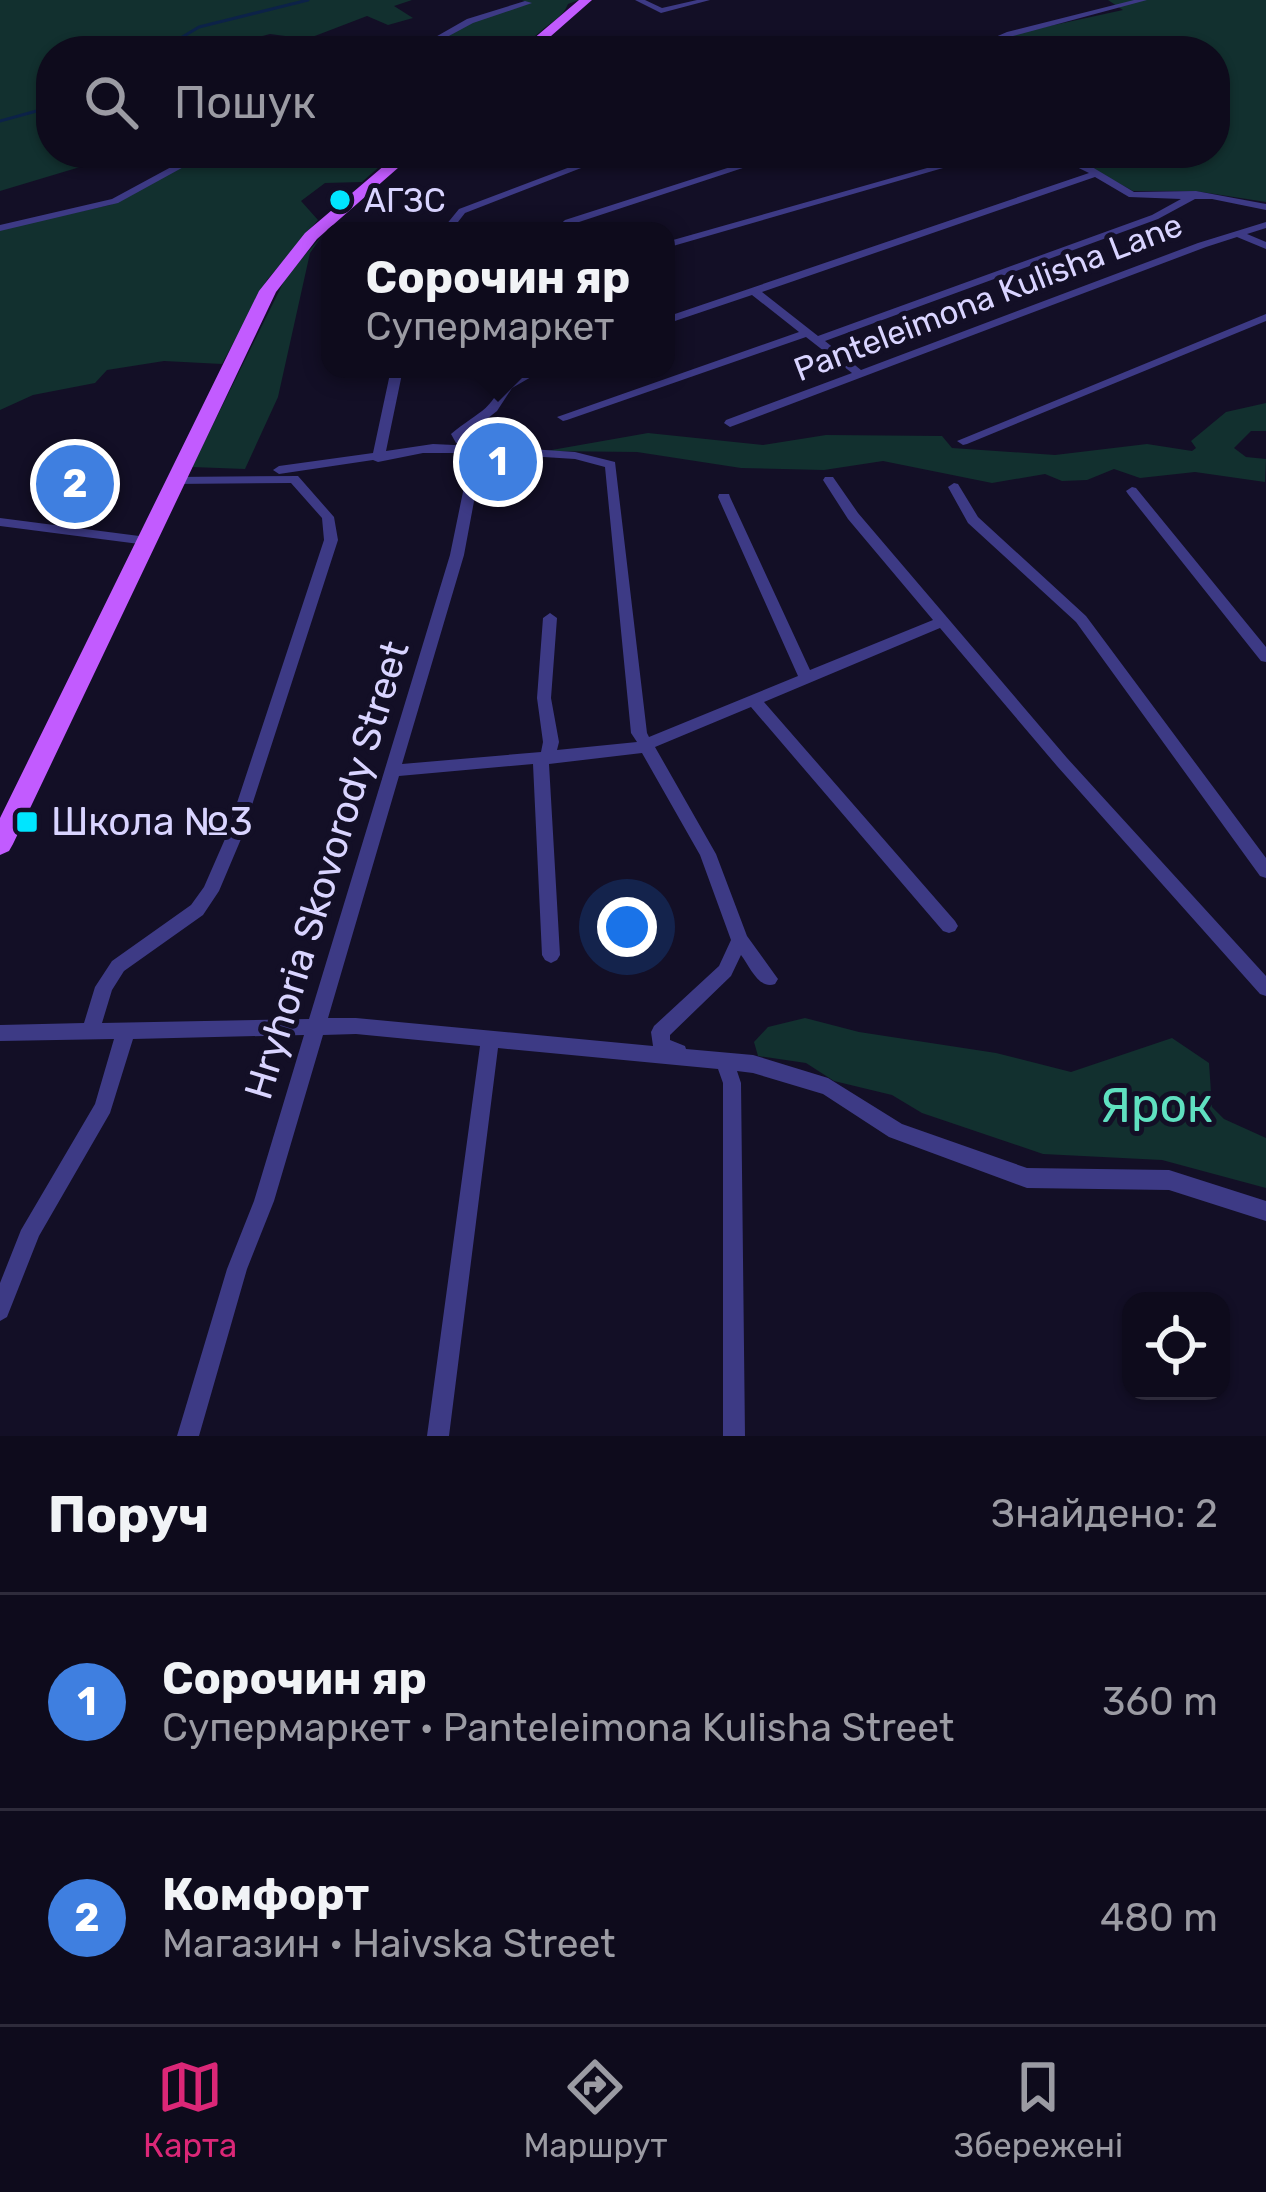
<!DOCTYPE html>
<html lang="uk">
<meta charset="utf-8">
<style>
:root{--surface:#0e0b1c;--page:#171425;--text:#f1f3f6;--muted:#9b9ba3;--line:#2e2b3b;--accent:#db2777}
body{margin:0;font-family:Rubik,sans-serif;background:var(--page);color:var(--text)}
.controls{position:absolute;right:36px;bottom:36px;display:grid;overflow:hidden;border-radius:24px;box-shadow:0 3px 9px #0004}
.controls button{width:108px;height:108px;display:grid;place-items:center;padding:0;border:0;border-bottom:3px solid var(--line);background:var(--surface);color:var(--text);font:60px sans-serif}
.you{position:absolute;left:627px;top:927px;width:42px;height:42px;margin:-30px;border:9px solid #fff;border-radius:50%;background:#1a73e8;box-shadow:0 0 0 18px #1a73e833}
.badge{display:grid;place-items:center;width:78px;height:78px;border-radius:50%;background:var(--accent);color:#fff;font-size:39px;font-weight:700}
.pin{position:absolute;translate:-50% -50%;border:6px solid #fff;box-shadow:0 3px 12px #0006}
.popup{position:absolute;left:321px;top:222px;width:354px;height:156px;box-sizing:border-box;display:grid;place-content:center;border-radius:24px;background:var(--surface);filter:drop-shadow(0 3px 9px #0005);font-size:39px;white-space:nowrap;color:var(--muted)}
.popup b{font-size:45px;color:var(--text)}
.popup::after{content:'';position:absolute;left:50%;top:100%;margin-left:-24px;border:24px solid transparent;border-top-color:var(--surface)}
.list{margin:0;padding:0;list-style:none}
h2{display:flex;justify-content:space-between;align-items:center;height:156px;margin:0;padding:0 48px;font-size:51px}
h2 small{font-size:39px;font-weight:400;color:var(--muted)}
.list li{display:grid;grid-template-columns:78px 1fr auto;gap:36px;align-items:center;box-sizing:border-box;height:216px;padding:0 48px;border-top:3px solid var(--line)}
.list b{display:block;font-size:45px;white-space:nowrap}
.list p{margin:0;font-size:39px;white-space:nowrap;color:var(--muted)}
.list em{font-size:39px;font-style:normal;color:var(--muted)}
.icon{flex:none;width:66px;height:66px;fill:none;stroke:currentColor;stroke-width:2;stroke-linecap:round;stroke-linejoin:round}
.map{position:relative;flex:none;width:1266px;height:1436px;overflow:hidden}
.search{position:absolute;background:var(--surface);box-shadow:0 3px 9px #0004;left:36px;right:36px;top:36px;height:132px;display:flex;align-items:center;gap:30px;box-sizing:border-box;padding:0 42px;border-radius:48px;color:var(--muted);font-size:45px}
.sheet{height:588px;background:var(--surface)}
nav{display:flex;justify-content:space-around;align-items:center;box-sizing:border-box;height:168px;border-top:3px solid var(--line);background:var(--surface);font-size:33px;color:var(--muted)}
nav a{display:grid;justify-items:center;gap:6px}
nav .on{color:var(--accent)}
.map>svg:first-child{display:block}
.green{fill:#12302f}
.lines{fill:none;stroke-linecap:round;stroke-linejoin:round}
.stream{stroke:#0c2248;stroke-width:3}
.building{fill:#241b47}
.minor{fill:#3d3a85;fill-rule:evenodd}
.primary{fill:#c25bff;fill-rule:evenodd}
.poi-dot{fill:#00e5ff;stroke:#130f26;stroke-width:4.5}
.labels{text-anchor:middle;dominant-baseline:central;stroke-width:10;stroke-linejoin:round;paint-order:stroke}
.far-poi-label{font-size:33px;fill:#d9d4ff;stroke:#130f26;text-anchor:start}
.far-street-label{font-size:33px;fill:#d9d4ff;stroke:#130f26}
.poi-label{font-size:39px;fill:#d9d4ff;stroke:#130f26;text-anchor:start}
.street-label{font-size:39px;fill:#d9d4ff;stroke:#130f26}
.near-park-label{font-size:48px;fill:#5fe0c0;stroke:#130f26}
</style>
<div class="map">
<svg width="1266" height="1436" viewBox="0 0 1266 1436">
<rect width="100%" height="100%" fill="#130f26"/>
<!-- green -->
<path class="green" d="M0 0H412L394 6 413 18 388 25 367 16 307 39 270 34 248 40 278 51H51V153H94L100 161 0 191Z
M522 0H579L568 4C563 17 552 21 541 31 509 61 460 51 418 51L472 21 529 3Z
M1108 0H1266V202L1195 191H1133L1064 153H1117L1123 157 1215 153V51H1006L994 43 1013 34 1123 10Z
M207 153H395L362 182 325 183 301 201 318 220 267 280 222 364 164 361 107 370 95 383 33 395 0 410V229L110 205Z
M322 236 310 253 278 397 245 469 192 467 287 275Z
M1266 403V431H1251L1234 448 1246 457 1266 459 1265 482 1195 472 1140 478 1114 469 1087 480 1062 481 1045 474 992 483 883 461 824 470 741 468 637 452 546 451 648 433 763 445 826 435 942 436 952 448 1055 455 1147 444 1192 451 1196 448 1191 441 1226 412Z
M805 1018 859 1032 996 1053 1071 1072 1172 1038 1209 1063 1212 1107 1224 1119 1266 1138V1188L1162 1160 1043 1154 922 1113 892 1095 834 1081 806 1063 758 1056 754 1042 768 1027Z"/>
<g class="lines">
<!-- stream -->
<path class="stream" d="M159 51 199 27 308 0
M0 121 51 107"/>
</g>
<!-- building -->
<path class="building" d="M77 460H98L80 497H50L62 472H71Z"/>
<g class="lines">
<!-- minor -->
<path class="minor" d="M635 0H645L662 8 697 0H710L661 13Z
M1134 0H1147L1013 36 974 51H963L1007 32Z
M525 1 532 3 473 23 421 51H411L467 19Z
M197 153H209L118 203 0 231V225L112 199Z
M607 153H620L465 213 451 231H441L459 209Z
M774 153H788L573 224 564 231H553L565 220Z
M980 153H995L666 248V242Z
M1048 153H1061L1082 161 1134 192 1196 191 1266 204V210L1212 199H1195L1158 219 825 341 861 370 1198 243 1266 222V228L1247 234 1266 242V249L1237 237 1206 247 730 427 724 423 726 420 852 373 806 337 567 420 563 421 557 417 799 332 752 295 666 324V317L1089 173ZM1095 177 1129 197 1181 199 1152 215 818 336 762 292Z
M1266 314V321L967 444 963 445 957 441Z
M391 369H403L386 451 433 444 475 446 476 444 456 443 451 434C478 411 499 409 503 369H515L514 377 530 369H545L512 388 497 411 464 437 489 438 491 441 488 446 575 452 615 462 647 733 649 737 798 676 718 497 719 494H729L730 497 810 670 933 620 848 519 823 480 825 477H833L858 513 1067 758 1266 976V996L1260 994 1057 766 940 628 764 702 955 921 958 926 955 931 949 933 943 931 751 707 655 747 716 854 747 936 778 979 775 984C759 990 750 967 741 955L731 976 670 1035V1040L685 1046 686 1049 753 1055 828 1078 902 1124 1027 1168 1169 1170 1266 1201V1221L1169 1190 1027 1188 889 1137 823 1094 753 1073 737 1071 741 1083 745 1436H723V1083L718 1069 498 1048 449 1436H427L480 1046 356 1034 323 1035 274 1201 247 1269 199 1436H177L227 1269 254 1201 304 1035 133 1039 110 1113 39 1236 7 1317 0 1321V1283L21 1230 95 1104 114 1039 0 1041V1025L84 1023 95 987 112 961 191 905 204 887 225 839 324 540 322 518 291 483 171 484V478L175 477 298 476 334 517 338 540 241 839 219 891 203 915 124 971 112 990 102 1023 309 1019 450 555 471 453H423L378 462 373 460 279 474 273 470 279 466 373 453ZM483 453 575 459 605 467 631 733 637 742 557 750 559 742 551 698 557 618 550 613 543 618 537 698 543 742 541 752 402 764 464 555ZM642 753 700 855 731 940 719 966 654 1026 651 1032 653 1046 356 1018H328L399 776 533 764 542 955 545 960 551 963 557 960 560 955 549 764Z
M954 483 958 484 978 517 1086 616 1266 858V878L1260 876 1076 622 968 523 948 487Z
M1132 487 1136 488 1266 647V662L1261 661 1128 494 1126 491Z
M0 518 147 537 154 541 147 545 0 526Z"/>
<!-- primary -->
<path class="primary" d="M579 0H592L534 51H519Z
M399 153H415L317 239 276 292 13 844 9 851 0 855V818L259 291 305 233Z"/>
</g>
<!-- markers -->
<g class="poi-dot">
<circle cx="340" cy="200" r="12"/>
<rect x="15" y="810" width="24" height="24" rx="6"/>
</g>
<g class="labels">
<!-- far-poi labels -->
<g class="far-poi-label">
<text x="364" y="200">АГЗС</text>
</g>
<!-- far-street labels -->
<g class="far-street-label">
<text transform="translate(988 297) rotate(-21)">Panteleimona Kulisha Lane</text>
</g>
<!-- poi labels -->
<g class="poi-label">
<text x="51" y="822">Школа №3</text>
</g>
<!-- street labels -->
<g class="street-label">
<text transform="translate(327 870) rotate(-73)">Hryhoria Skovorody Street</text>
</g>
<!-- near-park labels -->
<g class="near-park-label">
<text x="1156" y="1105">Ярок</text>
</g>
</g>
</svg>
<div class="controls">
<button><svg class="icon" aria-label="locate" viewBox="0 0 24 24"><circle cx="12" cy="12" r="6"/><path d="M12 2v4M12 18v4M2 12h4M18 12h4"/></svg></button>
</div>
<div class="you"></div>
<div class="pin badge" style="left:498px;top:462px;background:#3f7fe0">1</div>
<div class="popup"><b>Сорочин яр</b>Супермаркет</div>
<div class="pin badge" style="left:75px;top:484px;background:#3f7fe0">2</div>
<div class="search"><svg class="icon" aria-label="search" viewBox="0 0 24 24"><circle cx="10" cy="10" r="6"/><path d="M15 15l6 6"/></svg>Пошук</div>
</div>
<section class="sheet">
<h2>Поруч<small>Знайдено: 2</small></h2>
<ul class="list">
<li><span class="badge" style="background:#3f7fe0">1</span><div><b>Сорочин яр</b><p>Супермаркет · Panteleimona Kulisha Street</p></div><em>360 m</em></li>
<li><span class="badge" style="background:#3f7fe0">2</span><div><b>Комфорт</b><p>Магазин · Haivska Street</p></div><em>480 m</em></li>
</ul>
</section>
<nav>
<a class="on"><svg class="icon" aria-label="map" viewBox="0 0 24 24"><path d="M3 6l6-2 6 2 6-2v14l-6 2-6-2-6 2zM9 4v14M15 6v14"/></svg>Карта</a>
<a><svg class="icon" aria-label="directions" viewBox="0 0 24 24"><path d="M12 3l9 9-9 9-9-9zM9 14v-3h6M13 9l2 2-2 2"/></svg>Маршрут</a>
<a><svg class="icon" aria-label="saved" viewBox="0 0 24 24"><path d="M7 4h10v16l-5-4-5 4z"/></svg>Збережені</a>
</nav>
